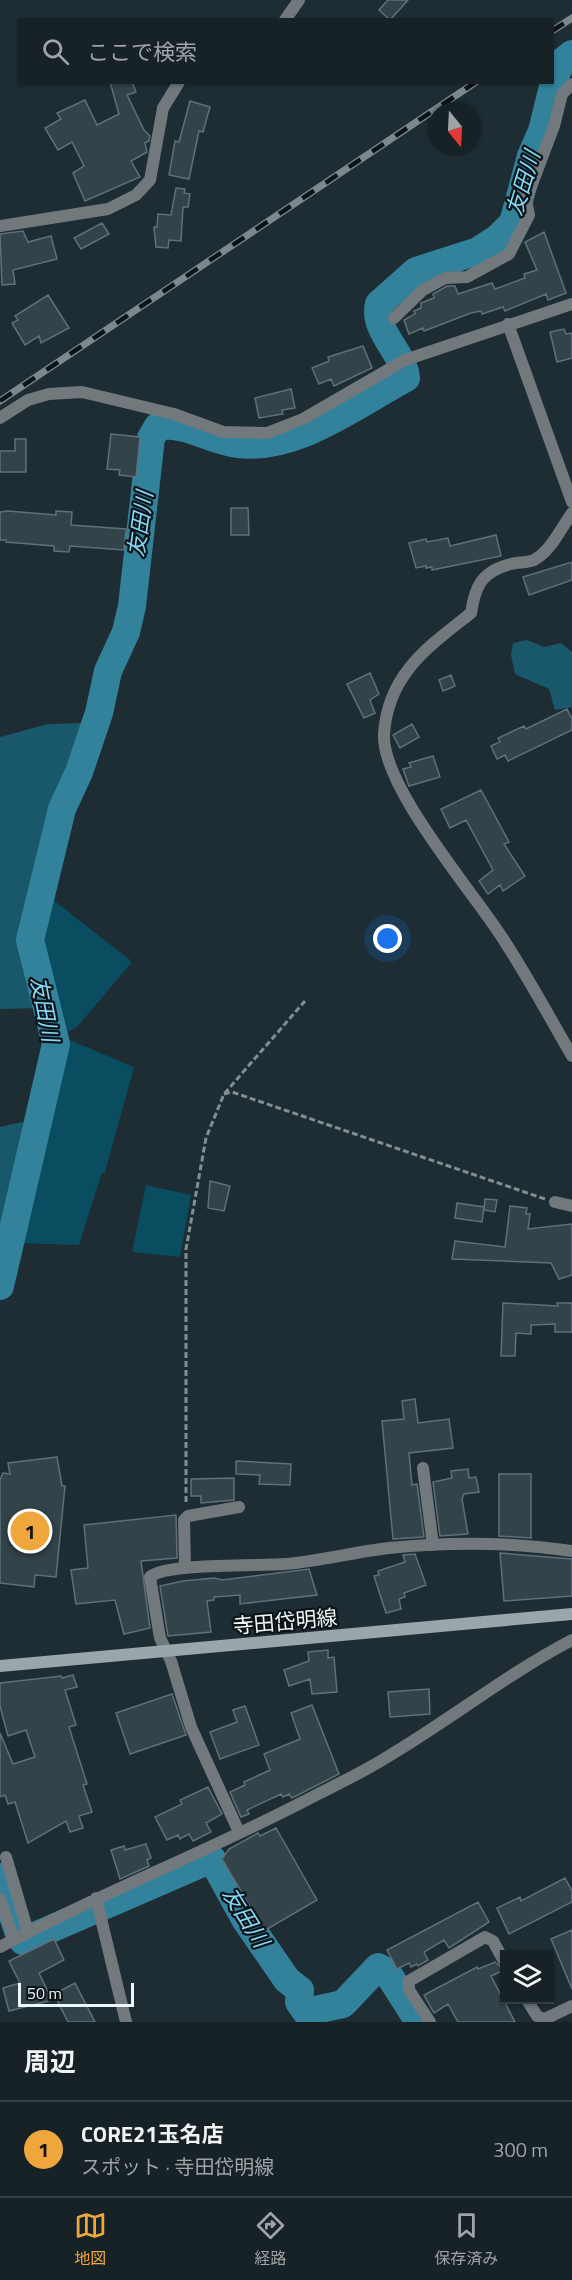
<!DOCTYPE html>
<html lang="ja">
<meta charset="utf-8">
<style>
:root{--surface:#162226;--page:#232f32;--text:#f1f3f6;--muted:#9ea4a7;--line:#353f43;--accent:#efa73d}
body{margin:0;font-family:"Titillium Web","Noto Sans JP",sans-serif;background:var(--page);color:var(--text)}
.controls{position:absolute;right:18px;bottom:18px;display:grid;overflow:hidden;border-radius:0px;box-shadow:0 2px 4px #0004}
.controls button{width:54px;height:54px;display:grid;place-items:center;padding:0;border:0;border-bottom:2px solid var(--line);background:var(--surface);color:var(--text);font:30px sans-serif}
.compass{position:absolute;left:428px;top:102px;width:54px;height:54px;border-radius:50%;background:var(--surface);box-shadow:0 2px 4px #0004;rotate:162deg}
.scale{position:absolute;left:18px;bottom:15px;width:116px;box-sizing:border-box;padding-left:6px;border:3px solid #ecf7fa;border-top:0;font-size:16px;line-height:21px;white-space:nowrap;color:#ecf7fa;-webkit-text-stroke:4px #0d1417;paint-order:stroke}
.you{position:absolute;left:388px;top:939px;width:21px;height:21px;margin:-15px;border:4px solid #fff;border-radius:50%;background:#1a73e8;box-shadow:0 0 0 9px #1a73e833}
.badge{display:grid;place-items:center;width:39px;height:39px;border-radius:50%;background:var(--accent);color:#111;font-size:20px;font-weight:700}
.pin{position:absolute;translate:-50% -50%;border:3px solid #fff;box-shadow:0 2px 6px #0006}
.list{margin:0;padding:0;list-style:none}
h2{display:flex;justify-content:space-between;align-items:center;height:78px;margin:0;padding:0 24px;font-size:26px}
h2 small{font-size:20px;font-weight:400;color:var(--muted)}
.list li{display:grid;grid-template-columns:39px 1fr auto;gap:18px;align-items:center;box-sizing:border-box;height:96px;padding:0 24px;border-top:2px solid var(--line)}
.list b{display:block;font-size:22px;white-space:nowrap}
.list p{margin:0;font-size:20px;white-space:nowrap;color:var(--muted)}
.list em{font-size:20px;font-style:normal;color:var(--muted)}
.icon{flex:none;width:33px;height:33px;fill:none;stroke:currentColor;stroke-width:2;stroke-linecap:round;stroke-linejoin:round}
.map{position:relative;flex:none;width:572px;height:2022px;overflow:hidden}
.search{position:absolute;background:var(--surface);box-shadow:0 2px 4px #0004;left:18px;right:18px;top:18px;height:66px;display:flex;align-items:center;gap:15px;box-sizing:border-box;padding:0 21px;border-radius:0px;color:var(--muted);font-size:22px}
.sheet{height:174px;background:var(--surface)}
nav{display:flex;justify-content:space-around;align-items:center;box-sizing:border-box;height:84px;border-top:2px solid var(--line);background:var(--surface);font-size:16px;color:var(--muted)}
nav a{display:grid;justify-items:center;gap:3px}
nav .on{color:var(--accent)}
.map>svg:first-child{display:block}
.green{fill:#0a4d60}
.forest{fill:#19576b}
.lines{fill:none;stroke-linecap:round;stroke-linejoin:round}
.river{stroke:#32829c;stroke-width:28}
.building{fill:#324349;stroke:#5f7178;stroke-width:1.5}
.path{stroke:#818f93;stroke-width:3;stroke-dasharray:6 3;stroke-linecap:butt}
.street{stroke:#71797c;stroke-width:12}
.secondary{stroke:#99a6ab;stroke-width:12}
.rail-casing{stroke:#7b898e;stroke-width:7}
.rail{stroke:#0d1417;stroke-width:4.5;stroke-dasharray:14;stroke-linecap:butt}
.labels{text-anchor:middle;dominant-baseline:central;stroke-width:4.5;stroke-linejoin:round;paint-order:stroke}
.street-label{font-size:21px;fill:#ecf7fa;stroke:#0d1417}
.water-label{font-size:22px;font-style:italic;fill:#85daf9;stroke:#0d1417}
</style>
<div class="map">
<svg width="572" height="2022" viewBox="0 0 572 2022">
<rect width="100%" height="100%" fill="#1d2d33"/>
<!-- green -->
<path class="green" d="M52 899 130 960 131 963 77 1027 60 1036 35 941Z
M60 1038 72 1041 134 1067 105 1172 101 1175 79 1245 13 1243Z
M146 1185 191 1195 180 1257 132 1252Z"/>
<!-- forest -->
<path class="forest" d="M527 640 544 647 561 643 572 652V707L555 710 549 689 515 674 511 655 513 643Z
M85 723 62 786 24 941 39 1008 0 1009V737L48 724Z
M22 1122 30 1132 0 1269V1127Z"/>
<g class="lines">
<!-- river -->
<path class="river" d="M0 1286 56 1044 30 940 62 809 79 772 99 713 108 671 126 632 132 606 151 438 158 426C185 422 211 441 238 444 297 451 356 405 406 378 404 353 372 330 379 304L416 271 478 251 498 238 513 223 531 156 542 131 556 74 562 62 572 54
M0 1877 18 1931
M23 1941 212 1859 245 1919 287 1980 300 1990 299 2002 306 2012 343 2004 378 1967 387 1972 419 2022"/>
</g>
<!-- building -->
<path class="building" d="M388 0H408L390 20 379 10Z
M110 82H132L136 92 127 95 144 130 150 136 149 141 145 143 147 152 131 161 140 177 85 201 73 173 84 166 72 142 58 150 45 128 61 119 57 113 85 100 97 125 119 114Z
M190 101 210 107 203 132 199 131 189 179 169 175 175 141 179 142Z
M176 188 185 189 184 193 190 194 188 207H183L181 241 169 240 168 248 156 247 154 227H157L158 214 171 215Z
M102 223 109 234 81 249 74 238Z
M23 231 28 242 51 236 57 259 13 270 15 284 2 285 0 234Z
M544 232 566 293 548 300 546 294 505 311 503 307 482 314 481 311 471 313 424 331 423 328 409 334 404 320 415 314 414 311 421 308V303L434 298 433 294 447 286H455L458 294 492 283 495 289 525 278 524 274 537 270 525 242Z
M48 295 69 328 41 343 39 336 25 345 12 323 18 320 15 316Z
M564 329 566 334 572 333V358L557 362 550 332Z
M363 346 372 368 334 386 331 379 319 384 312 368 329 361 328 357Z
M291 389 295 408 282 410 283 414 259 418 255 398Z
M111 434 140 437 136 477 119 475 120 470 107 469Z
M15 439H26V472H0V451H15Z
M231 508H248L249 535H231Z
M8 511 56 515V511L72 512 71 525 126 529 124 550 70 546 69 552 54 551V546L6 542V540H0V512Z
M496 535 501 556 432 570V567L426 568V566L416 568 409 543 426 539 427 542 448 538 450 546Z
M572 562V580L529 595 523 577Z
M370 673 379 694 370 700 375 713 364 718 347 684Z
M451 675 455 686 443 691 439 680Z
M567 709 572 719V730L508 761 505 755 497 759 491 746 500 742 498 738 524 726 526 729Z
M412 724 419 737 400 748 393 735Z
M433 756 440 777 409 786 403 769 411 767 409 763Z
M481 790 509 842 504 844 525 876 503 891 500 885 488 894 479 881 493 870 466 820 450 828 441 809Z
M210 1181 230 1186 224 1211 208 1208Z
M485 1199 497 1200 495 1212 484 1210Z
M457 1203 484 1207 482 1222 455 1218Z
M510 1206 527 1208 526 1214H530L528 1229 572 1224V1275L559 1279 551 1263 452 1259 455 1241 505 1247Z
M503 1303 558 1306 557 1303H572V1332H555V1324L531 1325V1334L516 1333 515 1356H501Z
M415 1399 418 1423 449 1419 453 1448 409 1453 412 1485 417 1484 424 1537 393 1539 382 1421 404 1419 402 1401Z
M57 1457 62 1486H65L56 1577 35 1575 34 1587 0 1583V1480L3 1473 10 1474 8 1463Z
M236 1461 291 1464 290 1485 259 1484 260 1475 236 1474Z
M468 1469 469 1478 476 1477 479 1492 464 1494 462 1499 468 1534 440 1536 433 1482 452 1478 451 1471Z
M499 1474H531V1538L499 1536Z
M234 1478V1500L201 1503V1496H191V1479Z
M176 1515 177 1558 141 1561 150 1628 124 1634 115 1600 76 1604 71 1570 88 1568 84 1525Z
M500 1553 572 1559V1596L504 1601Z
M415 1554 426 1585 404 1593 405 1597 399 1599 401 1609 386 1613 374 1576 379 1575 378 1571 405 1562 403 1555Z
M309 1569 317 1595 240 1604V1595L214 1597V1600L207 1601 211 1632 168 1636 160 1586 183 1581 214 1578 222 1580Z
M328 1650V1658L334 1657 337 1692 312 1694 310 1679 289 1686 284 1670 309 1661 308 1652Z
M73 1675 77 1687 65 1690 76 1725 69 1727 87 1784 83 1785 92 1812 79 1816 83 1828 70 1832 66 1821 28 1843 15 1802 8 1804 5 1795 0 1797V1733L13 1764 35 1757 26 1730 8 1736 0 1706V1683L61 1676 62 1678Z
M429 1689 430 1714 390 1717 388 1692Z
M172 1694 186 1735 130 1754 116 1713Z
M312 1705 339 1774 292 1798 289 1794 283 1797 281 1794 247 1810 249 1814 241 1817 230 1792 245 1785 244 1782 270 1770 264 1754 300 1739 291 1713Z
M245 1706 259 1745 220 1759 210 1732 237 1722 233 1710Z
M208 1787 222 1814 206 1823 211 1832 193 1841 189 1834 180 1839 178 1835 167 1840 155 1817 182 1804 180 1800Z
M276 1828 317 1900 264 1931 222 1859 229 1849 258 1833 260 1836Z
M146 1844 151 1858 147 1860 149 1866 120 1879 111 1850 124 1846 125 1850Z
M565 1878 572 1891V1902L509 1934 497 1908 520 1897 521 1901Z
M478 1902 489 1922 449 1948 444 1940 424 1952 428 1960 418 1966 417 1964 411 1967 409 1963 397 1969 387 1950Z
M572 1930V1989L551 1939Z
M54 1939 64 1960 39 1973 52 2000 9 2011 3 1988 20 1983 9 1961Z
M495 1962 504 1970 491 1976 515 2022H458L448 2004 434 2013 424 1995 477 1967 478 1969Z
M75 1983 95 2022H68L54 1994Z"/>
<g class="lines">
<!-- path -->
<path class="path" d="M224 1094 232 1092 545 1199
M186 1502V1249L206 1138 224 1094 305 1001"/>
<!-- street -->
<path class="street" d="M285 20 299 0
M0 226 108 209 136 195 150 180 163 108 179 82
M394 318 423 290 445 278 467 277 509 254 529 215 526 200 554 126 562 94 572 84
M508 324 572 502
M0 418 28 400 49 394 82 392 174 414 223 432 267 433 303 419 405 360 572 304
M572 513C561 528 551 551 534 560 527 563 518 562 511 564 482 571 475 586 471 613 428 647 388 674 384 734 381 787 476 895 505 942 529 979 550 1018 572 1056
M555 1202 572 1206
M423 1468 433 1545
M185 1567 184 1520 188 1516 239 1507
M239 1832 191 1727 171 1661 160 1638 150 1577C165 1563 258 1566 285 1564 320 1561 354 1552 389 1548 449 1542 512 1542 572 1551
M6 1857 28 1932
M96 1898 126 2022
M0 1899 14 1939
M0 1947C104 1891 215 1849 320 1793 344 1781 369 1769 392 1754 454 1717 507 1674 572 1640
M527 2000 537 2016 545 2019 572 2006
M430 2022 409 1990V1981L485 1937 493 1941 504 1961"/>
<!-- secondary -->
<path class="secondary" d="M0 1666 572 1614"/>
<!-- rail casing -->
<g class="rail-casing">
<path id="rail" d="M552 31 572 18
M0 401 476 82"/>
</g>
<!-- rail -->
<use href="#rail" class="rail"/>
</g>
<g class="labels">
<!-- street labels -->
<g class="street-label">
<text transform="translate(285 1621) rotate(-5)">寺田岱明線</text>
</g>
<!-- water labels -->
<g class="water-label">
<text transform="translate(523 183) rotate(-73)">友田川</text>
<text transform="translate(140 524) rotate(-82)">友田川</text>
<text transform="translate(45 1009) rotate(79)">友田川</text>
<text transform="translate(246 1917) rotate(58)">友田川</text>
</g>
</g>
</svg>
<div class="controls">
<button><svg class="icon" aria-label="layers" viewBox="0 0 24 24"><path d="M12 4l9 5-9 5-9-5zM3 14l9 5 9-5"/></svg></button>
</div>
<svg class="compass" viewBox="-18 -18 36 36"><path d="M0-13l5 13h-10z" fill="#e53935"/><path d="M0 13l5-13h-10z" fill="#9ea4a7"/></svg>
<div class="scale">50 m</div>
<div class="you"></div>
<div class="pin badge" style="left:30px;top:1531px">1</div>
<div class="search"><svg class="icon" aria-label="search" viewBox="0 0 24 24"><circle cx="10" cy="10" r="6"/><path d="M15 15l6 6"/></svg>ここで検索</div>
</div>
<section class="sheet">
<h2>周辺<small></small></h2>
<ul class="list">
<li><span class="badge">1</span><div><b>CORE21玉名店</b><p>スポット · 寺田岱明線</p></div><em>300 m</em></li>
</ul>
</section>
<nav>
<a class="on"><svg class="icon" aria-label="map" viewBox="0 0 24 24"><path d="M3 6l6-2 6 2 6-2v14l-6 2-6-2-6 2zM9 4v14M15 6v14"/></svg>地図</a>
<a><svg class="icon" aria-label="directions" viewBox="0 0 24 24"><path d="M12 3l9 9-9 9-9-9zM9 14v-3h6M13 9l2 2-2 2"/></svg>経路</a>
<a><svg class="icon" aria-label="saved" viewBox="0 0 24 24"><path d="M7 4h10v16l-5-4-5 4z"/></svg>保存済み</a>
</nav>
